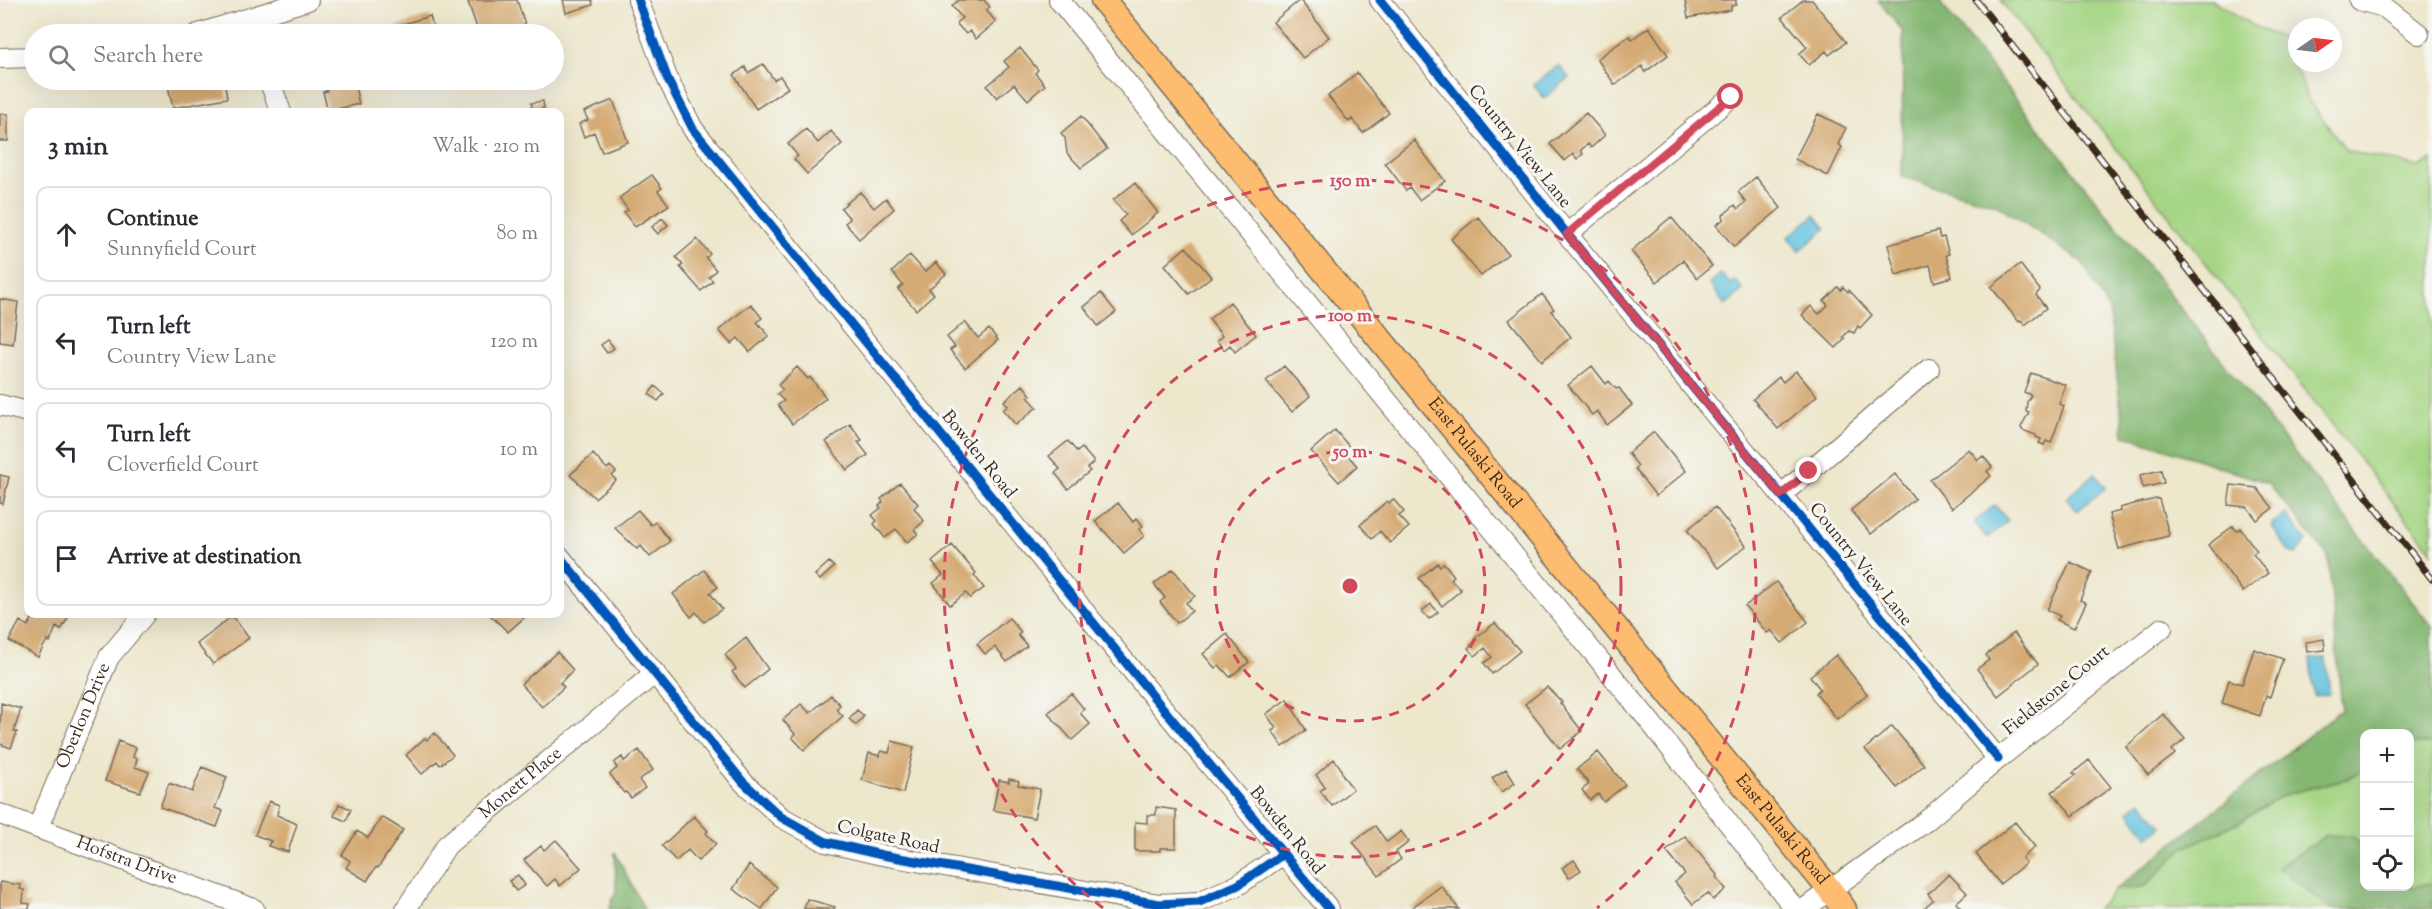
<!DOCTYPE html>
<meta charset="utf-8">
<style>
:root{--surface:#fff;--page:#f7f7f7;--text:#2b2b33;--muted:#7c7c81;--line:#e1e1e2}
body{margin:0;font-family:"Sorts Mill Goudy",serif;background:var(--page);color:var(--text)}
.controls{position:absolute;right:18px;bottom:18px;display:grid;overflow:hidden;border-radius:12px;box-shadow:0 6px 24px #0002}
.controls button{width:54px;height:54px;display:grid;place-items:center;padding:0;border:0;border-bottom:2px solid var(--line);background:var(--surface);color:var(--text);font:30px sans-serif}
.compass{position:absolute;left:2288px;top:18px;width:54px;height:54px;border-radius:50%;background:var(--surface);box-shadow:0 6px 24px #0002;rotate:76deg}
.stop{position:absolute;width:18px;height:18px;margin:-14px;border:4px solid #d1495b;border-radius:50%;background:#fff}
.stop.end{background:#d1495b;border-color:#fff;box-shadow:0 2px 6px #0008}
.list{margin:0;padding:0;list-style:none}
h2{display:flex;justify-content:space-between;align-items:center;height:78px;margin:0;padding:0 24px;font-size:26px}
h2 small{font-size:20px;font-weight:400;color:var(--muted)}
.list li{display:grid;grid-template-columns:39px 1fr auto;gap:18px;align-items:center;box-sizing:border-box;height:96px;margin:0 12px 12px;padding:0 12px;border:2px solid var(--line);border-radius:12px}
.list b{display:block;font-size:22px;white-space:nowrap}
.list p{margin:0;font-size:20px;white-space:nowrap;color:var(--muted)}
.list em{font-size:20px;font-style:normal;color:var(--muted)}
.icon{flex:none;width:33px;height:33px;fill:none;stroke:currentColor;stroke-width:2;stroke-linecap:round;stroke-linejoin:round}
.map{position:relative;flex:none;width:2432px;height:909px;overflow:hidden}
.search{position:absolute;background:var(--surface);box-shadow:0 6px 24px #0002;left:24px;top:24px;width:540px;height:66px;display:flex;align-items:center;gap:15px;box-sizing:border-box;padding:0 21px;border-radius:33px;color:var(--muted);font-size:22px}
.panel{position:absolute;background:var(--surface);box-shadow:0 6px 24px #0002;left:24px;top:108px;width:540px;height:510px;border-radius:12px}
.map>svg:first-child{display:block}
.green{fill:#a6d685;stroke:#708052;stroke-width:1.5}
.forest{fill:#84b772;stroke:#607048;stroke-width:1.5}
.water{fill:#62c3e0;stroke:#4e767f;stroke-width:1.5}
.building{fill:#d5ab74}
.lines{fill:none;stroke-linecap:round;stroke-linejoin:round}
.minor-casing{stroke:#796c5b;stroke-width:22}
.major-casing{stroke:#796c5b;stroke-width:27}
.minor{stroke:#fff;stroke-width:20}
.major{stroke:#fdbc6f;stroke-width:24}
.rail-casing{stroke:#3b2a1e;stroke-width:7}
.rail{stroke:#f6f6f2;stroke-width:4.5;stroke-dasharray:14;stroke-linecap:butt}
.cycleway-casing{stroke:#f6f6f2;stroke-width:13}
.cycleway{stroke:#0057b8;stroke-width:9}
.route{stroke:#d1495b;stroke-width:8}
.ring{fill:none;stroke:#d1495b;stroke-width:3;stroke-dasharray:10 8}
.labels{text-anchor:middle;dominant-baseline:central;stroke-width:6;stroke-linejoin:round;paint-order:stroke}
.street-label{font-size:18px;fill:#3b2a1e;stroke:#f6f6f2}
.centre{fill:#d1495b;stroke:#f6f6f2;stroke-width:3}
.ring-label{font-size:18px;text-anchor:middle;font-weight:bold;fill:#d1495b;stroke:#f6f6f2;stroke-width:6;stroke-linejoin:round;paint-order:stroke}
</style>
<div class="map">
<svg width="2432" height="909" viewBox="0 0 2432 909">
<rect width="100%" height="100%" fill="#f6f6f2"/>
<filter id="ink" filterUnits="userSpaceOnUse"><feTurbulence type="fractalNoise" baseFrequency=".0167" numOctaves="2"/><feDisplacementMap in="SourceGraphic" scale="12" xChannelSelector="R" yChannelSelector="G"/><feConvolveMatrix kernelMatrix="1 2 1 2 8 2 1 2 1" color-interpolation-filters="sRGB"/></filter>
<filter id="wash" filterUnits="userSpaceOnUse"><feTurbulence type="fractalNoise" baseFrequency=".008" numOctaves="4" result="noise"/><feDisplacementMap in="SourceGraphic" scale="24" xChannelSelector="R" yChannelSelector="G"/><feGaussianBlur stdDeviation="1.35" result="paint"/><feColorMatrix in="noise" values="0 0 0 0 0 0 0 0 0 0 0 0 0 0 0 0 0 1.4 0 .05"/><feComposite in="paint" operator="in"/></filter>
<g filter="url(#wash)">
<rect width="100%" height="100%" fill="#ede7cc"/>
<!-- green -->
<path class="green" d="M2000 0H2213L2250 24 2283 39 2309 101 2347 151 2419 167 2432 159V552Z
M2412 743 2432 744V909H2096L2115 890 2145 886 2183 848 2235 824 2284 795 2349 778 2364 769V886H2410V744Z"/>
<!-- forest -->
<path class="forest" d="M1878 0H1938L2432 627V744H2410V734H2364V769L2349 778 2284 795 2235 824 2183 848 2145 886 2115 890 2342 709 2328 556 2268 483 2124 435 2109 310 2082 262 1996 204 1902 177 1903 32Z
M2327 835 2352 836 2364 848V886H2410L2413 888 2432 882V909H2332L2277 867Z
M615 852 644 909H609L616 891Z"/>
<!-- water -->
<path class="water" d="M1559 65 1569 78 1544 98 1534 85Z
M1815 215 1826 229 1799 251 1788 237Z
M1721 274 1730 284 1735 280 1743 290 1725 305 1709 284Z
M2095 474 2106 488 2077 511 2066 498Z
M1995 505 2008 521 1987 538 1974 522Z
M2286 514 2307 541 2296 554 2290 552 2272 528V524Z
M2326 658 2330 694 2314 696 2310 659Z
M2141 801 2162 826 2149 837 2128 811Z"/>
<g id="blocks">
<!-- building -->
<path class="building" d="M474 0H517L528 34H495L494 30 479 34 468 2Z
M563 0H592L593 5 566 13Z
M959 0H984L990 7 986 10 996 22 976 39 970 31 966 34 956 23 962 18 952 6Z
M1300 0 1329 37 1303 58 1273 22Z
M1685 0H1736V5L1731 6V10L1688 18Z
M1803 0H1812L1846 42 1829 55 1826 51 1809 65 1799 54 1807 47 1782 17Z
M430 16 435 34H392L390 28Z
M1649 27 1668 55 1645 72 1642 66 1615 85 1597 59 1629 36 1632 39Z
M1020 48 1038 70 1035 73 1045 85 1028 100 1014 84 997 98 987 86 1009 67 1004 61Z
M763 64 774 80 780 76 788 88 756 109 734 75 745 67 748 73Z
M1357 73 1389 113 1363 133 1352 119 1349 122 1328 96Z
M178 80H224L227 98 173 108 167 82Z
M324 80H360L355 86 359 104 328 111 323 92 327 91Z
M613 100 628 142 602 152 594 132 584 137 579 124 588 120 584 112Z
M543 101 544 108 533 111 531 103Z
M1586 113 1605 135 1591 148 1588 144 1581 150 1583 154 1577 159 1573 154 1565 161 1550 144Z
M0 114H8V141H0Z
M1818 114 1846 128 1838 144 1842 147 1828 176 1795 159Z
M1081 116 1107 149 1081 168 1067 153 1065 138 1061 133Z
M806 129 818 143 831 131 842 144 807 174 794 159 798 156 788 144Z
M1414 140 1445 181 1419 200 1410 188 1406 191 1385 163Z
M652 175 662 188 658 191 669 205 635 227 624 213 628 210 619 198Z
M1756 177 1781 208 1734 247 1716 225 1724 219 1723 215 1735 205 1738 209 1746 202 1738 192Z
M1135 183 1158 213 1131 235 1119 221 1126 215 1113 200Z
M860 192 874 208 886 198 894 209 859 239 845 223 850 219 841 208Z
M1478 217 1508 254 1481 276 1451 239Z
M1671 217 1712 266 1697 278 1683 260 1657 282 1631 251Z
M662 218 668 225 658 234 652 227Z
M1938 231 1940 238 1944 237 1949 254 1946 255 1952 277 1934 282 1930 265 1896 275 1888 245Z
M697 239 710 254 706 258 716 270 709 277 713 281 701 291 680 267 683 265 676 257Z
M1186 247 1211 277 1189 294 1165 265Z
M910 255 925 272 936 262 946 274 929 289 934 294 916 310 898 289 903 285 892 272Z
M2020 264 2040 290 2036 295 2046 308 2025 325 2021 320 2019 322 1991 287Z
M1838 287 1841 290 1843 287 1848 292 1849 290 1872 315 1860 328 1858 326 1854 333 1849 331 1843 337 1845 339 1836 348 1802 315 1811 306 1819 314 1828 305 1824 301Z
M1101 293 1116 312 1098 326 1084 307Z
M1542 294 1554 309 1551 311 1571 337 1542 361 1509 320Z
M0 299 18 302 13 344 0 342Z
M1230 302 1256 335 1235 352 1230 345 1224 350 1217 341 1222 336 1209 319Z
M751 304 762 318 757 322 769 336 750 352 738 338 731 344 719 330Z
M965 322 978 338 989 329 998 340 965 368 950 350 955 347 947 337Z
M608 340 614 348 607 353 601 345Z
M1284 366 1310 396 1292 412 1266 381Z
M1592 366 1606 384 1609 381 1616 389 1619 388 1632 405 1607 425 1597 411 1592 415 1568 385Z
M797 367 808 379 810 377 826 398 792 424 778 405 784 401 777 394 783 390 778 385Z
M1796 371 1817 396 1778 429 1753 399 1779 377 1783 382Z
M2031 373 2066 385 2059 404 2064 406 2051 443 2046 441 2044 445 2039 443 2041 439 2036 437V435L2022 430 2021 427 2029 412 2026 411 2027 402 2031 395 2024 392Z
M1023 385 1031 395 1028 397 1037 407 1016 425 1003 410 1008 406 1004 401Z
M655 386 664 394 658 401 649 394Z
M850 424 862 440 858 442 868 455 847 470 826 442Z
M1335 430 1352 450 1347 454 1357 466 1339 482 1311 451Z
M1654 432 1686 471 1656 496 1635 469 1638 466 1628 453Z
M1068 441 1077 452 1082 448 1094 462 1087 468 1090 471 1068 489 1055 473 1060 469 1049 456Z
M1969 449 1978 460 1983 456 1992 467 1987 471 1991 476 1952 508 1930 480Z
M593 454 607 469 610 466 616 472 612 476 616 480 595 498 570 475Z
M2161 470 2164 483 2143 488 2140 475Z
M1895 474 1915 499 1871 534 1851 510Z
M0 475 9 477 3 504 0 503Z
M900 483 918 504 914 508 924 521 914 530 918 534 907 542 896 529 885 538 874 524 877 521 872 515 881 508 879 506 883 502 881 499Z
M2231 485 2257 488 2273 508 2257 520 2247 507 2228 505Z
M1393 499 1404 512 1399 516 1409 527 1390 543 1380 531 1372 539 1360 525 1387 501 1389 503Z
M2156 499H2159L2169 534 2168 536 2119 549 2109 514 2121 511 2120 508 2130 505Z
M1118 503 1133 522 1137 518 1143 526 1139 529 1144 536 1124 553 1095 521Z
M1715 507 1746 546 1718 568 1687 530Z
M638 510 651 525 655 522 670 541 650 557 641 546 637 549 615 528Z
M2233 526 2236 531 2240 528 2257 551 2253 554 2268 573 2243 592 2208 545Z
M952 545 976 573 974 575 984 588 970 598 966 593 950 605 933 583 943 575 932 562Z
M829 562 834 567 820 580 815 575Z
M2070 562 2092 572 2080 600 2086 603 2074 628 2057 620 2060 616 2047 610Z
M1438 563 1440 566 1444 563 1454 576 1451 579 1461 590 1442 606 1419 578Z
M1173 569 1195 596 1186 603 1192 611 1177 623 1160 602 1165 598 1154 584Z
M704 570 718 587 710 593 722 609 704 622 696 612 691 617 673 594Z
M1776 582 1808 622 1782 643 1771 630 1767 633 1745 606Z
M1431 604 1438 612 1429 619 1422 611Z
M35 614H70L61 630 56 627 50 642 47 640 38 657 9 641 20 621 28 626Z
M489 614H526L527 615 508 632Z
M232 616 249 638 213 664 197 644Z
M1009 618 1021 632 1018 635 1027 646 1007 662 995 647 985 654 977 644Z
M1495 623 1520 651 1492 674 1484 663 1492 657 1485 648 1475 656 1468 648 1477 640 1475 638Z
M2014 633 2038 664 1998 696 1977 669 1989 660 1986 655Z
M1227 634 1249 662 1230 677 1219 665 1215 668 1203 654Z
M746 638 768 669 745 688 732 672 736 669 725 655Z
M2324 639 2325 650 2307 652 2306 642Z
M2254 649 2283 659 2270 697 2266 695 2260 716 2222 703 2229 680 2242 684Z
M557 652 573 670 560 683 564 687 542 707 521 684Z
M1836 655 1867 694 1837 719 1816 693 1820 689 1810 676Z
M1547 687 1562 702 1560 703 1582 731 1560 749 1525 704Z
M1071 693 1084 709 1080 713 1090 724 1072 740 1048 713Z
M831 695 840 705 836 709 843 716 804 750 792 737 795 734 783 720 801 704 810 713Z
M1287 699 1306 730 1283 747 1272 731 1276 728 1266 714Z
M1 703 21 709 14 731 17 732 11 748 0 744Z
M857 710 864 716 856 725 849 719Z
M2163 714 2185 739 2172 750 2175 754 2148 775 2126 747Z
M1892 726 1924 765 1897 788 1865 749Z
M435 733 453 755 440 765 437 761 422 774 406 755 425 738 427 740Z
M118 741 136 748 133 757 137 759 135 767 149 772 140 792 105 781Z
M892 741 914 747 903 793 862 780 869 753 880 756 881 751 889 753Z
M639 750 653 770 639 780 645 788 631 798 626 792 624 793 610 774 617 768 614 763 622 757 624 761Z
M1598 752 1625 785 1604 802 1598 794 1590 800 1582 790 1589 784 1577 769Z
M1334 759 1340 767 1343 776 1353 789 1332 806 1320 791 1325 787 1316 775Z
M2089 760 2111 787 2073 816 2052 792 2076 775 2073 773Z
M202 767 227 777 215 808 223 811 217 827 160 807 169 783 192 792Z
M1506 769 1515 783 1502 792 1492 778Z
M1009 779 1019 781 1018 785 1040 789 1034 818 993 810 999 780 1009 782Z
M269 801 279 805 277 815 297 824 288 852 268 846 271 841 255 835Z
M339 804 351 809 346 821 334 816Z
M1156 807 1176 810V848H1160V851H1135V822L1147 823V815H1156Z
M694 816 708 831 706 833 716 844 698 861 688 850 676 861 662 846Z
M382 817 403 830 378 868 376 867 367 881 346 868 350 861 342 855 357 831 368 838Z
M2015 822 2035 847 2022 858 2026 863 2000 884 1976 854Z
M1375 826 1387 842 1401 831 1409 842 1396 852 1401 859 1379 876 1353 842Z
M1685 836 1717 875 1716 877 1726 889 1713 900 1708 893 1693 904 1675 882 1685 874 1666 851Z
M556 840 581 868 560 886 555 879 547 886 524 860 541 846 544 850Z
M1574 860 1581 870 1569 878 1562 868Z
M749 865 777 887 762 909 733 889Z
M1949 874 1967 893 1956 903 1962 909H1923L1933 900 1928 894Z
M518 875 525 885 516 891 509 881Z
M0 882 21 885 20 889 24 890 23 903 30 904 29 909H0Z
M1441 886 1459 909H1410Z
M807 899 835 907 834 909H804Z"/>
</g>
</g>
<g filter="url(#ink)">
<use href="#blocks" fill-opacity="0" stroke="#796c5b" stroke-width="1.5"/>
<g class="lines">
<!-- minor casing -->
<g class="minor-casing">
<g id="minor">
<path d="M638 0 668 80 693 129 1152 695 1329 909"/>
<path d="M1059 0 1651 723 1795 909"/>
<path d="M1380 0 1567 234 1998 759"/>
<path d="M2359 0 2384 7 2419 34"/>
<path d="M198 34 308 0"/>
<path d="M0 58 34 57"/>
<path d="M269 80 281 112"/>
<path d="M1567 234 1731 97"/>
<path d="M0 405 28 412"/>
<path d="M1781 495 1929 369"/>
<path d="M560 557 743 782 781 817 826 842 882 855 1159 904 1199 902 1238 885 1283 854"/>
<path id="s1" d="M0 814 254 909"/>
<path id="s2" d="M38 827 109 657 145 614"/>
<path id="s3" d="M406 909 447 845 655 673"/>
<path d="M1804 909 1926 821 1998 759 2162 628"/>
</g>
</g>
<!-- major casing -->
<g class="major-casing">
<g id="major">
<path id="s4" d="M1103 0 1830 890 1844 909"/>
</g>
</g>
<!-- minor -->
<use href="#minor" class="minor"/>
<!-- major -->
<use href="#major" class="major"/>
<!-- rail casing -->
<g class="rail-casing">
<path id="rail" d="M1976 0 2432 579"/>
</g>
<!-- rail -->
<use href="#rail" class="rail"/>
<!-- cycleway casing -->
<g class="cycleway-casing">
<path id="cycleway" d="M638 0 668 80 693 129 1152 695 1329 909
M1380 0 1567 234 1998 759
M560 557 743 782 781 817 826 842 882 855 1159 904 1199 902 1238 885 1283 854"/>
</g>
<!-- cycleway -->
<use href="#cycleway" class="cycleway"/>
</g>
</g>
<g class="lines" filter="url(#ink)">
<!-- route -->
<path class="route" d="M1731 97 1567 234 1781 495 1809 471"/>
</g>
<!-- distance rings -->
<g class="ring">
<circle cx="1350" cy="586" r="135"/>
<circle cx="1350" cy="586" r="271"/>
<path d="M1103 908A406 406 0 1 1 1597 908"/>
</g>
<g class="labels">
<!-- street labels -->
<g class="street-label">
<text transform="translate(1519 147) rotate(51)">Country View Lane</text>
<text stroke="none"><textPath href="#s4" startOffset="586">East Pulaski Road</textPath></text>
<text transform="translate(978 455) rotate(51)">Bowden Road</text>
<text transform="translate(1860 565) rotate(51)">Country View Lane</text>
<text transform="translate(2057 691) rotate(-39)">Fieldstone Court</text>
<text stroke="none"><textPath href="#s2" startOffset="120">Oberlon Drive</textPath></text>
<text stroke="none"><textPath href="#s3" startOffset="172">Monett Place</textPath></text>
<text stroke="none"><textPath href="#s4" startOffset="1072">East Pulaski Road</textPath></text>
<text transform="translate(1286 831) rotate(51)">Bowden Road</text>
<text transform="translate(888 838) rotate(12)">Colgate Road</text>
<text stroke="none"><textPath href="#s1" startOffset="135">Hofstra Drive</textPath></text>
</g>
</g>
<circle cx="1350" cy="586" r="9" class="centre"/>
<g class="ring-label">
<text x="1350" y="186">150 m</text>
<text x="1350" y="321">100 m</text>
<text x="1350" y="457">50 m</text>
</g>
</svg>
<div class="controls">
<button>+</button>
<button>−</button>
<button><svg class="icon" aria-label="locate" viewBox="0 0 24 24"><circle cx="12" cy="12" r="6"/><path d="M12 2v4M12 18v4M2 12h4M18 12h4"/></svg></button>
</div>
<svg class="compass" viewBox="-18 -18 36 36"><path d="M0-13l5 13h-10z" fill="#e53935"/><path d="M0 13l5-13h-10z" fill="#7c7c81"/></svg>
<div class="stop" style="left:1731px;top:97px"></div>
<div class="stop end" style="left:1809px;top:471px"></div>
<div class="search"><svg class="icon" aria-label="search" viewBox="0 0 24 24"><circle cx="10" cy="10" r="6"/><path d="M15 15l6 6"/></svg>Search here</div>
<section class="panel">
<h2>3 min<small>Walk · 210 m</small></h2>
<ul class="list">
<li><svg class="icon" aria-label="ahead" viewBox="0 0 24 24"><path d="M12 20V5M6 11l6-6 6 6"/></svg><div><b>Continue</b><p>Sunnyfield Court</p></div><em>80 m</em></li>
<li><svg class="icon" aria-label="left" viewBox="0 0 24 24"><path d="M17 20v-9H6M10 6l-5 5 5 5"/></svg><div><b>Turn left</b><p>Country View Lane</p></div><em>120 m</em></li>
<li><svg class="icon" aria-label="left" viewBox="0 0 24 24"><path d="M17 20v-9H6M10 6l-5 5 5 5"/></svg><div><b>Turn left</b><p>Cloverfield Court</p></div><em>10 m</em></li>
<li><svg class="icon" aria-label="arrive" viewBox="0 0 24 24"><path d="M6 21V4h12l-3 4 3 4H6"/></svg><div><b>Arrive at destination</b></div></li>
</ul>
</section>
</div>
